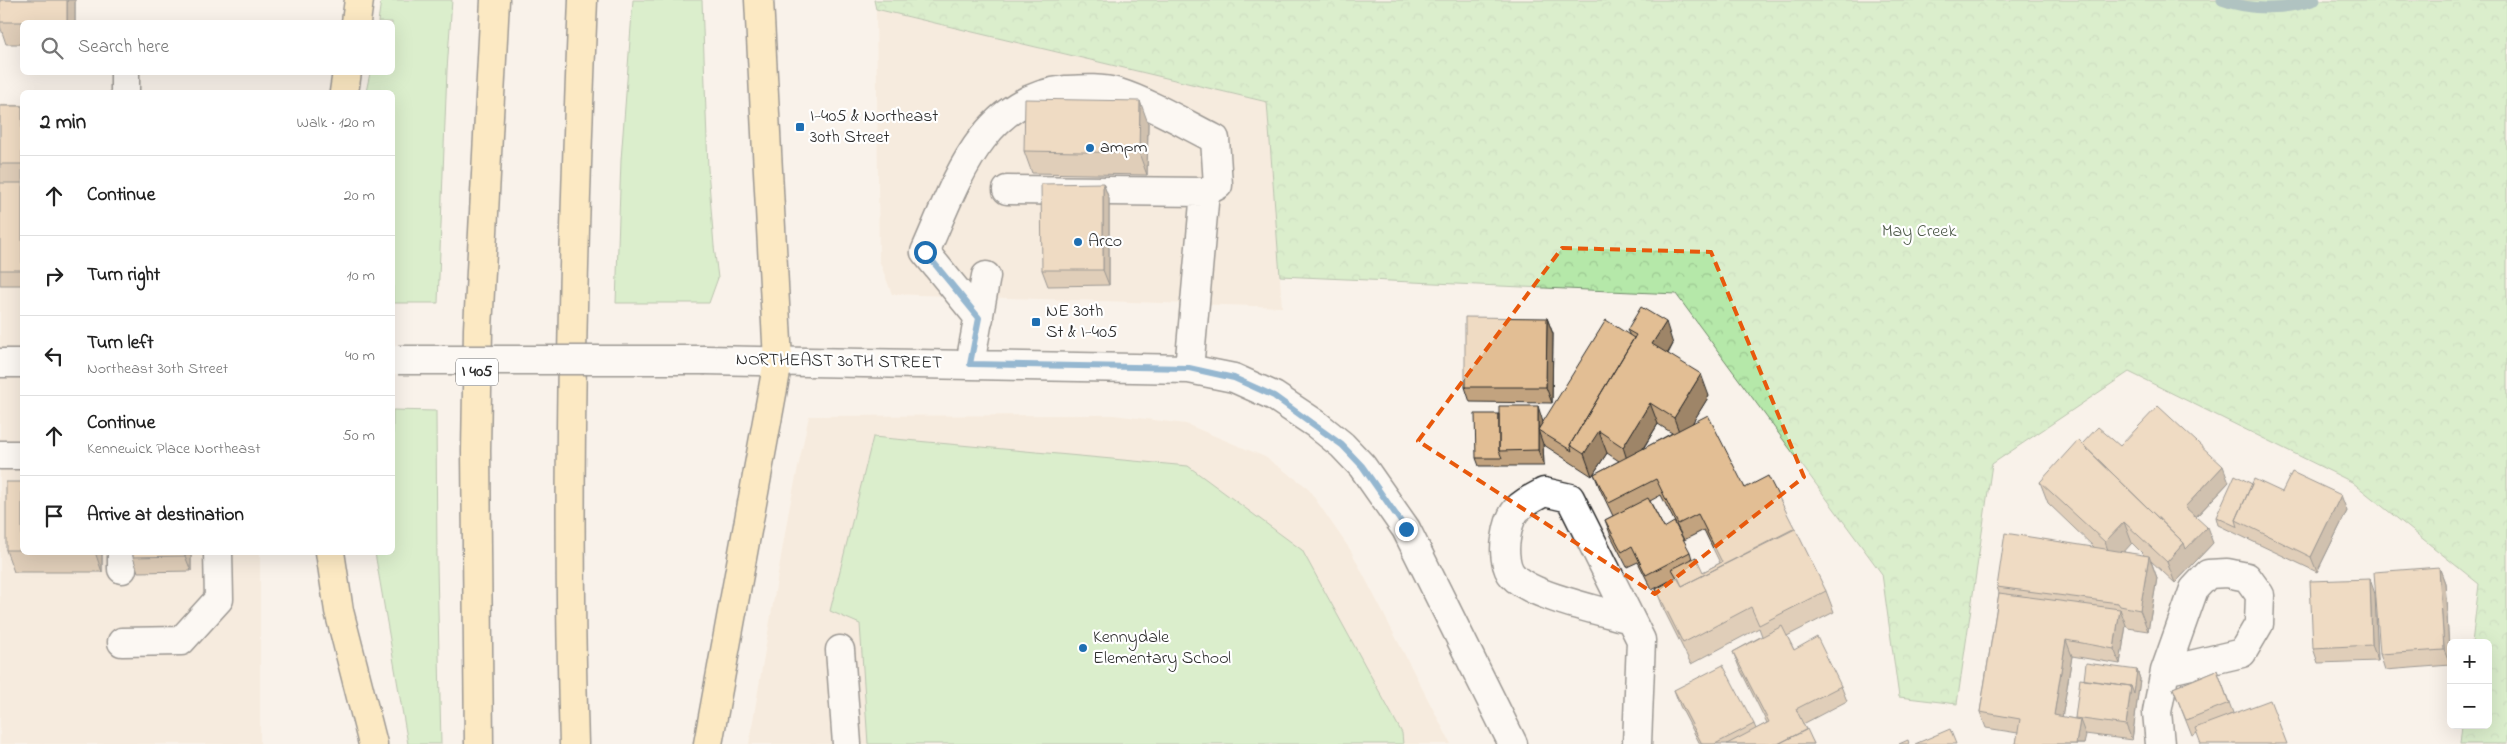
<!DOCTYPE html>
<meta charset="utf-8">
<style>
:root{--surface:#fff;--page:#f2f2f2;--text:#222;--muted:#767676;--line:#e0e0e0}
body{margin:0;font-family:"Indie Flower",sans-serif;background:var(--page);color:var(--text)}
.controls{position:absolute;right:15px;bottom:15px;display:grid;overflow:hidden;border-radius:8px;box-shadow:0 5px 20px #0002}
.controls button{width:45px;height:45px;display:grid;place-items:center;padding:0;border:0;border-bottom:1px solid var(--line);background:var(--surface);color:var(--text);font:25px sans-serif}
.stop{position:absolute;width:15px;height:15px;margin:-11px;border:4px solid #1f6fb2;border-radius:50%;background:#fff}
.stop.end{background:#1f6fb2;border-color:#fff;box-shadow:0 1px 5px #0008}
.list{margin:0;padding:0;list-style:none}
h2{display:flex;justify-content:space-between;align-items:center;height:65px;margin:0;padding:0 20px;font-size:21px}
h2 small{font-size:16px;font-weight:400;color:var(--muted)}
.list li{display:grid;grid-template-columns:32px 1fr auto;gap:15px;align-items:center;box-sizing:border-box;height:80px;padding:0 20px;border-top:1px solid var(--line)}
.list b{display:block;font-size:19px;white-space:nowrap}
.list p{margin:0;font-size:16px;white-space:nowrap;color:var(--muted)}
.list em{font-size:16px;font-style:normal;color:var(--muted)}
.icon{flex:none;width:28px;height:28px;fill:none;stroke:currentColor;stroke-width:2;stroke-linecap:round;stroke-linejoin:round}
.map{position:relative;flex:none;width:2507px;height:744px;overflow:hidden}
.search{position:absolute;background:var(--surface);box-shadow:0 5px 20px #0002;left:20px;top:20px;width:375px;height:55px;display:flex;align-items:center;gap:12px;box-sizing:border-box;padding:0 18px;border-radius:8px;color:var(--muted);font-size:19px}
.panel{position:absolute;background:var(--surface);box-shadow:0 5px 20px #0002;left:20px;top:90px;width:375px;height:465px;border-radius:8px}
.map>svg:first-child{display:block}
.built{fill:#f2e2d0}
.green{fill:#b5e8a9;stroke:#708a6a}
.forest{fill:url(#forest-crowns);stroke:#708a6a}
.lines{fill:none;stroke-linecap:round;stroke-linejoin:round}
.stream{stroke:#598a90;stroke-width:11}
.minor-casing{stroke:#2b2b2b;stroke-width:31}
.highway-casing{stroke:#2b2b2b;stroke-width:31}
.minor{stroke:#fff;stroke-width:28}
.highway{stroke:#fede96;stroke-width:28}
.minor-bridge-casing{stroke:#2b2b2b;stroke-width:31;stroke-linecap:butt}
.minor-bridge{stroke:#fff;stroke-width:28}
.wall{fill:#c2a37f;stroke:#2b2b2b;fill-rule:evenodd}
.shaded-wall{fill:#9e8568;stroke:#2b2b2b}
.building{fill:#e2be94;stroke:#2b2b2b}
.route{stroke:#1f6fb2;stroke-width:6}
.marked{fill:none;stroke:#e8590c;stroke-width:4;stroke-dasharray:10 6;stroke-linejoin:round}
.poi-dot{fill:#1f6fb2;stroke:#fff;stroke-width:2}
.labels{text-anchor:middle;dominant-baseline:central;stroke-width:4.5;stroke-linejoin:round;paint-order:stroke}
.shield{fill:#fff;stroke:#6b6b6b;stroke-width:1}
.shield-label{font-size:16px;font-weight:bold;fill:#2b2b2b}
.poi-label{font-size:18px;fill:#2b2b2b;stroke:#fff;text-anchor:start}
.park-label{font-size:18px;fill:#4e5a4a;stroke:#fff}
.street-label{font-size:18px;fill:#2b2b2b;stroke:#fff}
</style>
<div class="map">
<svg width="2507" height="744" viewBox="0 0 2507 744">
<defs>
<pattern id="forest-crowns" width="20" height="18" patternUnits="userSpaceOnUse" patternTransform="scale(1.25)"><rect width="20" height="18" fill="#b5e8a9"/><path d="M2 6a3 3 0 1 1 6 0M12 15a3 3 0 1 1 6 0" fill="none" stroke="#9cc792"/></pattern>
</defs>
<rect width="100%" height="100%" fill="#f9f2ea"/>
<filter id="ink" filterUnits="userSpaceOnUse"><feTurbulence type="fractalNoise" baseFrequency=".02" numOctaves="2"/><feDisplacementMap in="SourceGraphic" scale="10" xChannelSelector="R" yChannelSelector="G"/><feConvolveMatrix kernelMatrix="1 2 1 2 8 2 1 2 1" color-interpolation-filters="sRGB"/></filter>
<g filter="url(#ink)">
<!-- built -->
<path class="built" d="M876 9 1267 102 1282 307 892 294 879 260Z
M0 104H22V552L260 553V744H0Z
M1113 415 1186 424 1265 457 1307 487 1351 551 1451 744H749L789 510 809 416Z"/>
<!-- green -->
<path class="green" d="M381 0H452L447 70 438 303H393L392 92H366L370 73 392 72V22H378Z
M633 0H702L708 169 714 246 718 278 709 303H616L621 160Z
M393 410 436 411 437 566 441 744H408L375 553 392 552Z
M873 437 1188 466 1302 550 1402 733 1403 744H868L860 624 830 611Z"/>
<!-- forest -->
<path class="forest" d="M874 0H2507V744H2460L2462 725H2488V643H2472L2479 584 2352 482 2129 372 1992 464 1957 704 1899 697 1882 574 1676 294 1280 276 1267 102 876 9Z"/>
<g class="lines">
<!-- stream -->
<path class="stream" d="M2222 0C2252 11 2285 10 2315 0"/>
<!-- minor casing -->
<g class="minor-casing">
<path id="minor" d="M125 72V92
M1007 190 1205 192 1189 369
M979 318 925 252C955 185 981 98 1066 90 1085 89 1101 88 1119 93 1148 102 1187 125 1215 139L1218 185 1205 192
M706 360 1189 369 1234 378 1274 396 1316 424 1342 445 1362 466 1406 529 1513 744
M0 363H22
M970 364 986 276
M0 455H22
M122 552V569
M1630 619C1602 611 1531 596 1513 576 1505 568 1504 550 1506 539 1510 509 1518 506 1544 492L1570 498 1641 640 1637 744
M122 642 181 641 219 599 218 552
M840 650 847 744
M2160 744 2157 712 2165 671 2194 589 2208 574 2227 573 2247 577 2260 595 2259 624 2242 653 2165 671"/>
</g>
<!-- highway casing -->
<g class="highway-casing">
<path id="highway" d="M356 22 359 0
M344 92 347 72
M330 552 339 611 373 744
M479 744 476 451 478 329 495 0
M574 744C566 496 573 248 583 0
M708 744 778 361 759 0"/>
</g>
<!-- minor -->
<use href="#minor" class="minor"/>
<!-- highway -->
<use href="#highway" class="highway"/>
<!-- minor-bridge casing -->
<g class="minor-bridge-casing">
<path id="minor-bridge" d="M398 360H706"/>
</g>
<!-- minor-bridge -->
<use href="#minor-bridge" class="minor-bridge"/>
</g>
<!-- wall -->
<path class="wall" d="M0 0H75V22H22V44H6L0 26Z
M0 106H22V285H0Z
M1148 123 1147 175 1032 173 1024 151Z
M1103 183 1109 199V285L1048 286 1042 270Z
M1547 318 1553 334 1552 403 1470 402 1465 387Z
M1627 330 1673 344 1668 354 1709 396 1692 423 1745 488 1826 591 1834 612 1787 636 1794 650 1841 686 1847 701 1803 724 1814 744H1700L1680 706 1674 690 1754 724 1756 729 1767 723 1739 667 1733 652 1762 636 1759 628 1691 664 1664 610 1656 589 1676 579 1675 578 1652 590 1638 562 1627 567 1611 536 1605 520 1613 516 1600 489 1594 474 1619 461 1607 453 1592 476 1544 445 1543 444 1544 466H1479L1476 458 1543 422 1630 336ZM1658 424 1672 433 1643 449ZM1661 495 1684 540 1704 530 1720 563 1703 572 1692 559 1690 552 1664 528 1650 501Z
M2082 444 2120 446 2229 482 2196 517 2213 543 2175 583 2151 561 2157 578 2148 631 2128 628 2126 625 2120 664 2072 656 2062 717 2075 719 2084 680 2137 670 2140 679 2132 740 2085 734 2084 744H2016L2018 733 1986 728 1980 712 1999 593 1997 587 2095 548 2048 503 2040 482ZM2132 543 2145 556 2123 552Z
M22 482V552H102V572H14L6 550Z
M2252 484 2347 511 2317 572 2218 525 2216 517Z
M133 552H191V571L138 572 133 557Z
M2439 567 2445 583 2450 665 2385 670 2380 654Z
M2375 594 2378 661 2318 663 2313 648Z
M2217 670 2233 713 2192 736 2173 688Z"/>
<!-- shaded-wall -->
<path class="shaded-wall" d="M67 0H75V22H67Z
M1140 101 1148 123 1147 175 1139 153Z
M1103 183 1109 199V285L1103 270Z
M1547 318 1553 334 1552 403 1546 387Z
M1666 322 1673 344 1660 366 1652 344Z
M1644 357 1599 432 1607 453 1592 476 1584 454Z
M1701 374 1709 396 1682 440 1674 418Z
M1650 403 1658 424 1630 469 1623 447Z
M1538 406 1543 422 1538 430 1543 444 1544 466 1538 450Z
M2223 466 2229 482 2191 522 2185 507Z
M2341 495 2347 511 2317 572 2311 557Z
M2124 522 2132 543 2113 564 2105 542Z
M2207 527 2213 543 2175 583 2167 562 2184 543Z
M95 552H102V572Z
M185 552H191V571L185 556Z
M2149 556 2157 578 2148 631 2140 610Z
M2439 567 2445 583 2450 665 2444 650Z
M2370 579 2375 594 2378 661 2372 645Z
M2120 609 2126 625 2120 664 2114 649Z
M2066 640 2072 656 2060 731 2054 715Z
M2137 670 2140 679 2132 740 2126 725 2131 686Z
M2080 720 2086 736 2084 744H2076Z"/>
<!-- building -->
<path class="building" d="M0 0H67V22H0Z
M1025 99 1140 101 1139 153 1024 151Z
M0 106H22V164H0Z
M0 183H22V270H0Z
M1103 183V270H1042L1041 184Z
M1641 307 1666 322 1652 344 1701 374 1674 418 1650 403 1623 447 1599 431 1584 454 1570 445 1636 335 1627 330Z
M1465 317 1547 318 1546 387H1465Z
M1606 320 1634 338 1570 445 1572 451 1538 430Z
M1499 406H1538V450L1499 451Z
M2158 406 2223 466 2185 507 2207 527 2186 549 2184 543 2082 444 2098 427 2120 446Z
M1475 414H1499V451L1502 458H1476Z
M1708 415 1745 488 1768 476 1795 529 1682 586 1672 569 1696 557 1703 572 1722 562 1698 514 1678 524 1656 479 1609 503 1594 474Z
M2078 440 2184 543 2167 562 2124 522 2105 542 2040 482Z
M2292 472 2341 495 2311 557 2236 520 2254 479 2282 492Z
M2235 475 2252 484 2236 520 2238 527 2216 517Z
M6 482H22V550H6Z
M1648 498 1664 528 1674 522 1690 552 1646 575 1632 546 1622 552 1605 520Z
M1795 528 1826 591 1759 625 1751 607 1683 643 1656 589 1678 577 1682 586Z
M2005 533 2149 556 2140 610 2120 606 2118 603 1997 587Z
M133 552H185V556L133 557Z
M2439 567 2444 650 2380 654 2374 572Z
M2370 579 2372 645 2313 648 2310 581Z
M1999 593 2120 609 2114 649 2066 640 2054 715 2080 720 2076 744H2016L2020 719 1980 712Z
M1782 626 1794 650 1817 637 1841 686 1796 709 1806 730 1778 744H1727L1769 722 1733 652Z
M2086 663 2137 670 2134 694 2131 686 2084 680Z
M1723 665 1754 724 1715 744H1702L1674 690Z
M2217 670 2229 703 2186 720 2173 688Z
M2080 679 2131 686 2126 725 2075 718Z
M2270 700 2287 744H2201L2195 728Z
M1807 729 1814 744H1778Z
M1950 729 1956 744H1915Z
M1908 740 1909 744H1899Z"/>
</g>
<g class="lines" filter="url(#ink)">
<!-- route -->
<path class="route" d="M925 252 979 318 970 364 1189 368 1234 378 1274 396 1342 445 1362 466 1406 529"/>
</g>
<!-- marked area -->
<path d="M0 0H2507V744H0ZM1562 248 1711 252 1804 477 1655 594 1418 441Z" fill="#f9f2ea" fill-opacity=".55" fill-rule="evenodd"/>
<path class="marked" d="M1562 248 1711 252 1804 477 1655 594 1418 441Z"/>
<!-- markers -->
<g class="poi-dot">
<rect x="795" y="122" width="10" height="10" rx="2.5"/>
<circle cx="1090" cy="148" r="5"/>
<circle cx="1078" cy="242" r="5"/>
<rect x="1031" y="317" width="10" height="10" rx="2.5"/>
<circle cx="1083" cy="648" r="5"/>
</g>
<g class="labels">
<!-- shield labels -->
<rect class="shield" x="456" y="358.5" width="42" height="27" rx="4"/>
<g class="shield-label">
<text x="477" y="372">I 405</text>
</g>
<!-- poi labels -->
<g class="poi-label">
<text x="810" y="117">I-405 &amp; Northeast<tspan x="810" dy="21">30th Street</tspan></text>
<text x="1100" y="148">ampm</text>
<text x="1088" y="242">Arco</text>
<text x="1046" y="312">NE 30th<tspan x="1046" dy="21">St &amp; I-405</tspan></text>
<text x="1093" y="638">Kennydale<tspan x="1093" dy="21">Elementary School</tspan></text>
</g>
<!-- park labels -->
<g class="park-label">
<text x="1919" y="232">May Creek</text>
</g>
<!-- street labels -->
<g class="street-label">
<text transform="translate(839 362) rotate(1)">NORTHEAST 30TH STREET</text>
</g>
</g>
</svg>
<div class="controls">
<button>+</button>
<button>−</button>
</div>
<div class="stop" style="left:925px;top:252px"></div>
<div class="stop end" style="left:1406px;top:529px"></div>
<div class="search"><svg class="icon" aria-label="search" viewBox="0 0 24 24"><circle cx="10" cy="10" r="6"/><path d="M15 15l6 6"/></svg>Search here</div>
<section class="panel">
<h2>2 min<small>Walk · 120 m</small></h2>
<ul class="list">
<li><svg class="icon" aria-label="ahead" viewBox="0 0 24 24"><path d="M12 20V5M6 11l6-6 6 6"/></svg><div><b>Continue</b></div><em>20 m</em></li>
<li><svg class="icon" aria-label="right" viewBox="0 0 24 24"><path d="M7 20v-9h11M14 6l5 5-5 5"/></svg><div><b>Turn right</b></div><em>10 m</em></li>
<li><svg class="icon" aria-label="left" viewBox="0 0 24 24"><path d="M17 20v-9H6M10 6l-5 5 5 5"/></svg><div><b>Turn left</b><p>Northeast 30th Street</p></div><em>40 m</em></li>
<li><svg class="icon" aria-label="ahead" viewBox="0 0 24 24"><path d="M12 20V5M6 11l6-6 6 6"/></svg><div><b>Continue</b><p>Kennewick Place Northeast</p></div><em>50 m</em></li>
<li><svg class="icon" aria-label="arrive" viewBox="0 0 24 24"><path d="M6 21V4h12l-3 4 3 4H6"/></svg><div><b>Arrive at destination</b></div></li>
</ul>
</section>
</div>
